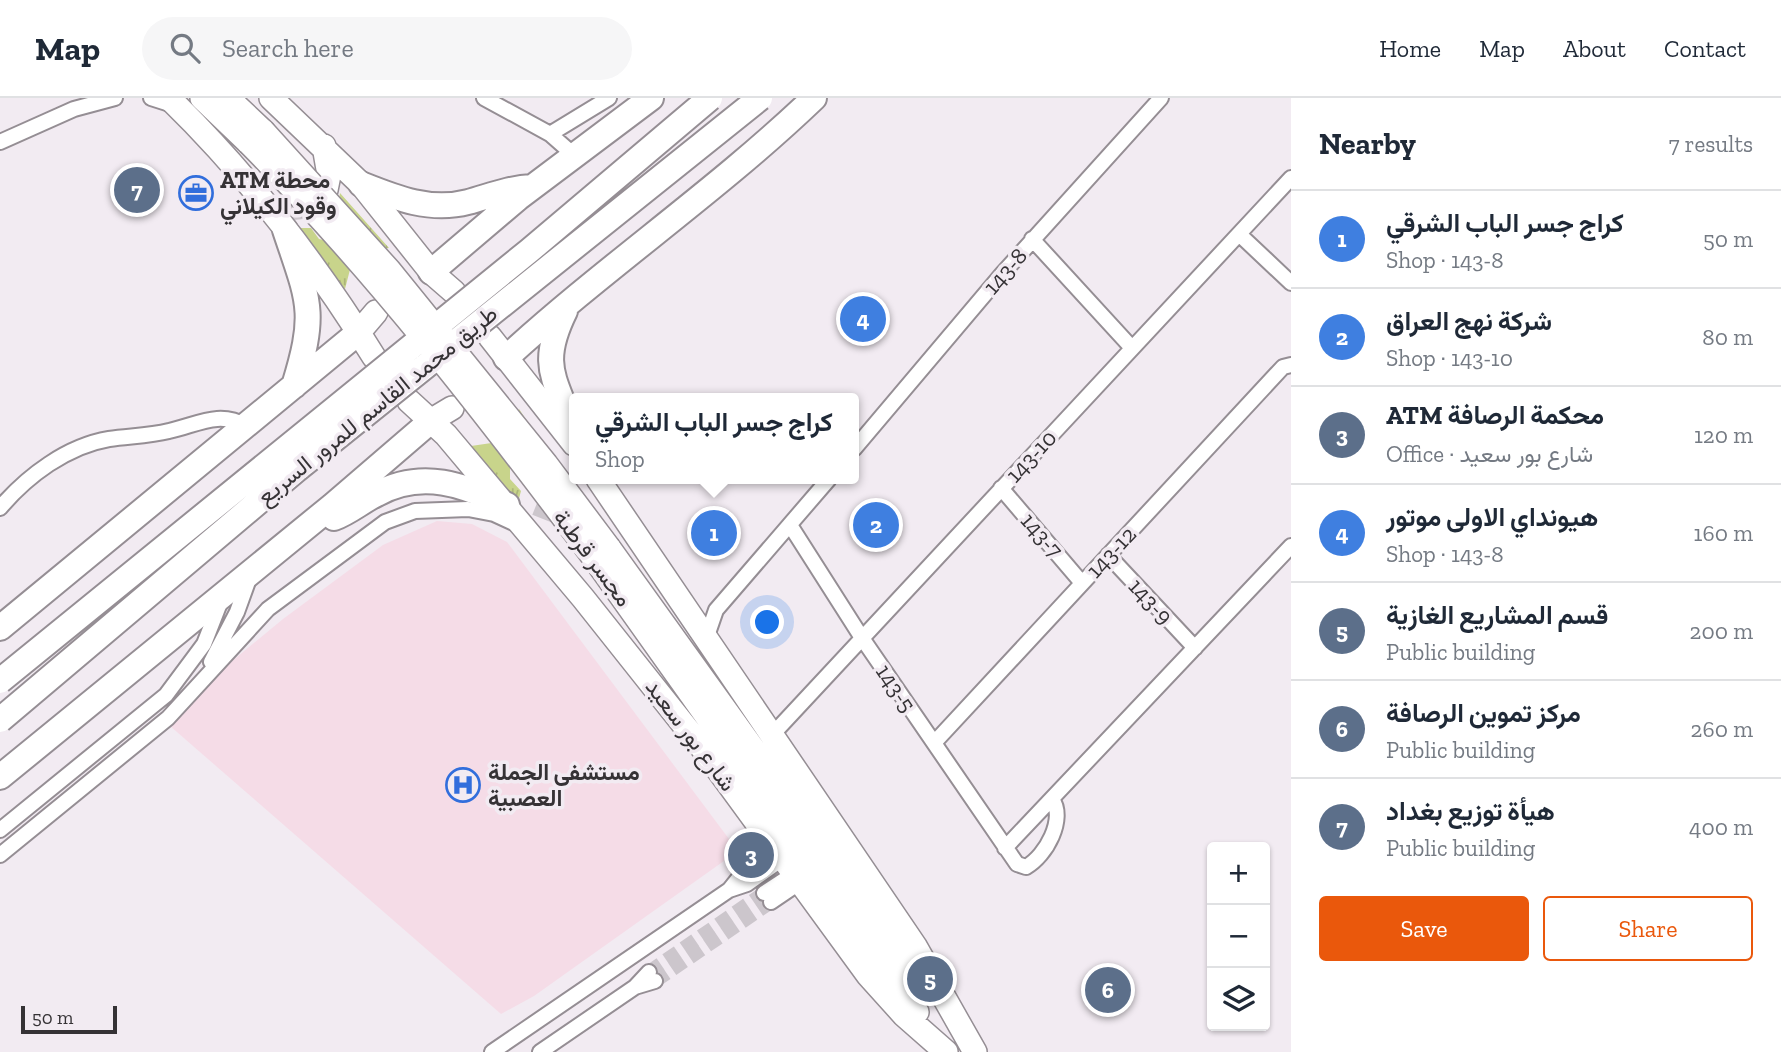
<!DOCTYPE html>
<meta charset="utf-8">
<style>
:root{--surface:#fff;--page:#f6f6f7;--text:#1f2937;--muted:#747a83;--line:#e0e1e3;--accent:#ea580c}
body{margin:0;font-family:"Zilla Slab",Vazirmatn,serif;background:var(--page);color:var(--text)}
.controls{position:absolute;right:21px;bottom:21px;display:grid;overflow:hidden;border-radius:7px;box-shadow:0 2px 5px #0004}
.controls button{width:63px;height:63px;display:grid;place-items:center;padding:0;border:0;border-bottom:2px solid var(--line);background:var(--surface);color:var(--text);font:35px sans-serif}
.scale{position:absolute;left:21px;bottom:18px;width:96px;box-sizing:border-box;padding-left:7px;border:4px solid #353235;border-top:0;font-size:19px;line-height:24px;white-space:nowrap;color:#353235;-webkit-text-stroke:5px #f2ebf2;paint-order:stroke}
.you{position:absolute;left:768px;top:525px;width:24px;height:24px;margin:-18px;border:5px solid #fff;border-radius:50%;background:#1a73e8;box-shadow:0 0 0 10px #1a73e833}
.badge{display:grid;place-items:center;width:46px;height:46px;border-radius:50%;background:var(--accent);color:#fff;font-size:23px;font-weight:700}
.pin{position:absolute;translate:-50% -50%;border:4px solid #fff;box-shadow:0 2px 7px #0006}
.popup{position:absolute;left:569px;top:295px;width:290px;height:91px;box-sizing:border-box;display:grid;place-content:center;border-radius:7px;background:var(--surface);filter:drop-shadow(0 2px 5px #0005);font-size:23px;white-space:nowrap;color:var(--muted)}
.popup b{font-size:26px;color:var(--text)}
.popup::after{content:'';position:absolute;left:50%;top:100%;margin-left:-14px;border:14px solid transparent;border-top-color:var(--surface)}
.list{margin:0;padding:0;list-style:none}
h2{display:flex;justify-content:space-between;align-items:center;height:91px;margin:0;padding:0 28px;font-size:30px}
h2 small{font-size:23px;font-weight:400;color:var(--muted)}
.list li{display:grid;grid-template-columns:46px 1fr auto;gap:21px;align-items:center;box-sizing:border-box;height:98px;padding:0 28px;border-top:2px solid var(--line)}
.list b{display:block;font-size:26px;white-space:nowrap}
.list p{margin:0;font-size:23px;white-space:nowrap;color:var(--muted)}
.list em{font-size:23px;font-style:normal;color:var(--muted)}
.actions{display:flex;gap:14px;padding:21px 28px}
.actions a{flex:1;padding:16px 0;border:2px solid var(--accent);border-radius:7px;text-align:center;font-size:24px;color:var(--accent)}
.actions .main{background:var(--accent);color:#fff}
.icon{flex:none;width:38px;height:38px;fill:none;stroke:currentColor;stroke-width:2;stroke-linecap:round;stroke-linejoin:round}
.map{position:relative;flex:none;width:1291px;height:954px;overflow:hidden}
header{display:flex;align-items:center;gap:42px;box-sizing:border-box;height:98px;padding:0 35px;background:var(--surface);border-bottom:2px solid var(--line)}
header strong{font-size:33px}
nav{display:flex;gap:38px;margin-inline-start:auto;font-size:24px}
.search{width:490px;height:63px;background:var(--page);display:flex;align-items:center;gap:18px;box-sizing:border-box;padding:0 24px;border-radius:38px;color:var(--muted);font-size:26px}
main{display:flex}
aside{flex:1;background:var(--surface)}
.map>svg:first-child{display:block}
.medical{fill:#f5dce7}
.grass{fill:url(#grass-tufts)}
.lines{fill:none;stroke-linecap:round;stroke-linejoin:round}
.minor-tunnel{stroke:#ccc6cc;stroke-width:14;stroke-dasharray:14 7;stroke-linecap:butt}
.primary-tunnel{stroke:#ccc6cc;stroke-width:23;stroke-dasharray:23 11;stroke-linecap:butt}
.minor-casing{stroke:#958e94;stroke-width:18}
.primary-casing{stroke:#958e94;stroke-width:26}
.motorway-casing{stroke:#958e94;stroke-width:28}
.minor{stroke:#fff;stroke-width:14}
.primary{stroke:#fff;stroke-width:23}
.motorway{stroke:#fff;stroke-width:24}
.primary-bridge-casing{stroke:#958e94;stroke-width:26;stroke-linecap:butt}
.motorway-bridge-casing{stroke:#958e94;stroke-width:28;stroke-linecap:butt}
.primary-bridge{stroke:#fff;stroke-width:23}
.motorway-bridge{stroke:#fff;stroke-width:24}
.labels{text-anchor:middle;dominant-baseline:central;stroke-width:7;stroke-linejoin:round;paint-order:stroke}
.poi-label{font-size:23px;font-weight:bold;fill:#353235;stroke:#f2ebf2;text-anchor:start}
.street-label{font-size:23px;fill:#353235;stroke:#f2ebf2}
</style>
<header>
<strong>Map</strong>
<div class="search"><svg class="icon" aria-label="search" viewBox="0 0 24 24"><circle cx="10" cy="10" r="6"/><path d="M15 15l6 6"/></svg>Search here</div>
<nav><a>Home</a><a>Map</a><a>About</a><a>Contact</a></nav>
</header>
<main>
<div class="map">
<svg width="1291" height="954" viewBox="0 0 1291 954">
<defs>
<pattern id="grass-tufts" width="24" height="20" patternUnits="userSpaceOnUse" patternTransform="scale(1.75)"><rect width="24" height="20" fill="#c8d48b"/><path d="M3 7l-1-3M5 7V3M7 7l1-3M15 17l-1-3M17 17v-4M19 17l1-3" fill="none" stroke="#acb679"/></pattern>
</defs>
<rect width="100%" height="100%" fill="#f2ebf2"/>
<!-- medical -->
<path class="medical" d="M437 423 472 426 507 444 738 753 534 898 501 916 162 621 283 521 383 447Z"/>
<!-- grass -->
<path class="grass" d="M340 95 389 150 354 156 345 191 300 130H311L319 141 332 144Z
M519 311 550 357 510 368V381L521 393 518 404 471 348 505 343Z"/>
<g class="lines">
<!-- minor-tunnel -->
<path class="minor-tunnel" d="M649 874 764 795
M655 883 771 804"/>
<!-- primary-tunnel -->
<path class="primary-tunnel" d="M288 111 307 109 322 98
M543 421 551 401 564 391"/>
<!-- minor casing -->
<g class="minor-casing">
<path id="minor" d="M151 0 176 8
M484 0 550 36 575 58
M550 36 609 0
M0 44 74 11 115 0
M1239 136 1291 185
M1032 141 1132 250
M854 351 1002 176 1161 0
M1001 390 1082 485
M0 410C27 378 67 348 109 341 129 338 149 338 169 333 197 327 219 312 246 328
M790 427 862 540 1017 766 1026 769C1046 758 1066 721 1052 701
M1108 457 1195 550
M706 541 716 512 829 381
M211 564 237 514 250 478
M772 637 1291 80
M934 645 1283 269 1291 267
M0 732 166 597 204 546 222 500
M1005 750 1291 448
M0 757 168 620 268 511 385 424 415 413 468 411 494 416 516 426
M729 792 747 786 782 761
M764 795 793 776
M771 804 799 785
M635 889 655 883
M492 954 729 792 741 777 776 753
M540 954 635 889 649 874"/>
</g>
<!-- primary casing -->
<g class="primary-casing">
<path id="primary" d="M169 0C247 76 317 167 374 259
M202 0 249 45
M228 0 263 33
M271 0 361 86 431 174 454 194
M324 48 329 77 326 92
M359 234 376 214
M490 239 574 346
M409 303 446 337 583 500 703 651 868 877 904 917 946 954
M432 322 452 310
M598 381 915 848 975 954
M609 450 916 877
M594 460 917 914"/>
</g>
<!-- motorway casing -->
<g class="motorway-casing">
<path id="motorway" d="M361 86C396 100 430 114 468 104 490 98 509 90 532 89
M285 132C309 204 317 213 294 288
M431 174 518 100 651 0
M565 213C536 272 559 282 574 338
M506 260C605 169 717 93 814 0
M334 420C350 414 362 403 377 396 422 371 464 387 507 407
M0 530 359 234
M0 679 332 408 432 322"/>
</g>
<!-- minor -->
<use href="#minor" class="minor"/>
<!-- primary -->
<use href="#primary" class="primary"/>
<!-- motorway -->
<use href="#motorway" class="motorway"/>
<!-- primary-bridge casing -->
<g class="primary-bridge-casing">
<path id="primary-bridge" d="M263 33 389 172 546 366 609 450
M249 45C375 172 487 317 594 460"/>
</g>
<!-- motorway-bridge casing -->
<g class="motorway-bridge-casing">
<path id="motorway-bridge" d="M0 583 529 153 710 0
M0 622 296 372 760 0"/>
</g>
<!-- primary-bridge -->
<use href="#primary-bridge" class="primary-bridge"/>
<!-- motorway-bridge -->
<use href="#motorway-bridge" class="motorway-bridge"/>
</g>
<!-- icons -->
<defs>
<g id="office-ring" transform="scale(1.75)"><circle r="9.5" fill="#f2ebf2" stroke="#316edc" stroke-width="1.5"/><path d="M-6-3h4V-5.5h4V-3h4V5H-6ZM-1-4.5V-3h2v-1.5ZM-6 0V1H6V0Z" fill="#316edc"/></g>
<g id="hospital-ring" transform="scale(1.75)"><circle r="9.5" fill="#f2ebf2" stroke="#316edc" stroke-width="1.5"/><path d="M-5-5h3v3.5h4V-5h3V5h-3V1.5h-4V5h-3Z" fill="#316edc"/></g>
</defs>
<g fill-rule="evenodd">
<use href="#office-ring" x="196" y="95"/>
<use href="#hospital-ring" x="463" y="687"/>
</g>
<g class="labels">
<!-- poi labels -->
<g class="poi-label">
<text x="220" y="82">ATM محطة<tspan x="220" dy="26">وقود الكيلاني</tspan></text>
<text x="488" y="674">مستشفى الجملة<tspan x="488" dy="26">العصبية</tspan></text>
</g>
<!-- street labels -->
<g class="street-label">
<text transform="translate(1005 173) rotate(-49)">143-8</text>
<text transform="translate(377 307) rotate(-39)">طريق محمد القاسم للمرور السريع</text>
<text transform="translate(1031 358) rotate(-47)">143-10</text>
<text transform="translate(1042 437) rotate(49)">143-7</text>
<text transform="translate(1111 454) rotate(-47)">143-12</text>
<text transform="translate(593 460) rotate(53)">مجسر قرطبة</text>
<text transform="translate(1151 503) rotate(47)">143-9</text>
<text transform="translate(896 590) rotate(56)">143-5</text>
<text transform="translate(691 637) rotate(53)">شارع بور سعيد</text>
</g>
</g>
</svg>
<div class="controls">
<button>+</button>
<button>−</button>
<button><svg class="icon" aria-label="layers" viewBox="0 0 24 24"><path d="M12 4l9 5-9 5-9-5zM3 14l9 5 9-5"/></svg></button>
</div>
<div class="scale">50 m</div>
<div class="you"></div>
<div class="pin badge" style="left:714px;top:435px;background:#3f7fe0">1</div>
<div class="popup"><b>كراج جسر الباب الشرقي</b>Shop</div>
<div class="pin badge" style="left:876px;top:427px;background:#3f7fe0">2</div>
<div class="pin badge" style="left:751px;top:757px;background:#5c6f8a">3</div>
<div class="pin badge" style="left:863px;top:221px;background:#3f7fe0">4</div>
<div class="pin badge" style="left:930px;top:881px;background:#5c6f8a">5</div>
<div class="pin badge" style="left:1108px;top:892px;background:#5c6f8a">6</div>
<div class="pin badge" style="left:137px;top:92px;background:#5c6f8a">7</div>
</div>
<aside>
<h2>Nearby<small>7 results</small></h2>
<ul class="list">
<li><span class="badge" style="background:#3f7fe0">1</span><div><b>كراج جسر الباب الشرقي</b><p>Shop · 143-8</p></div><em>50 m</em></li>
<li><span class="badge" style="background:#3f7fe0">2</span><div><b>شركة نهج العراق</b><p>Shop · 143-10</p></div><em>80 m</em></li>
<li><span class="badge" style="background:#5c6f8a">3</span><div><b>ATM محكمة الرصافة</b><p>Office · شارع بور سعيد</p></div><em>120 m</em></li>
<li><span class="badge" style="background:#3f7fe0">4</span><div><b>هيونداي الاولى موتور</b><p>Shop · 143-8</p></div><em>160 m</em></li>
<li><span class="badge" style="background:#5c6f8a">5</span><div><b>قسم المشاريع الغازية</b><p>Public building</p></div><em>200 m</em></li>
<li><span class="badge" style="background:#5c6f8a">6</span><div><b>مركز تموين الرصافة</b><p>Public building</p></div><em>260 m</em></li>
<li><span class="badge" style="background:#5c6f8a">7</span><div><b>هيأة توزيع بغداد</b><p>Public building</p></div><em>400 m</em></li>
</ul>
<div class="actions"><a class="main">Save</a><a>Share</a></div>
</aside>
</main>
